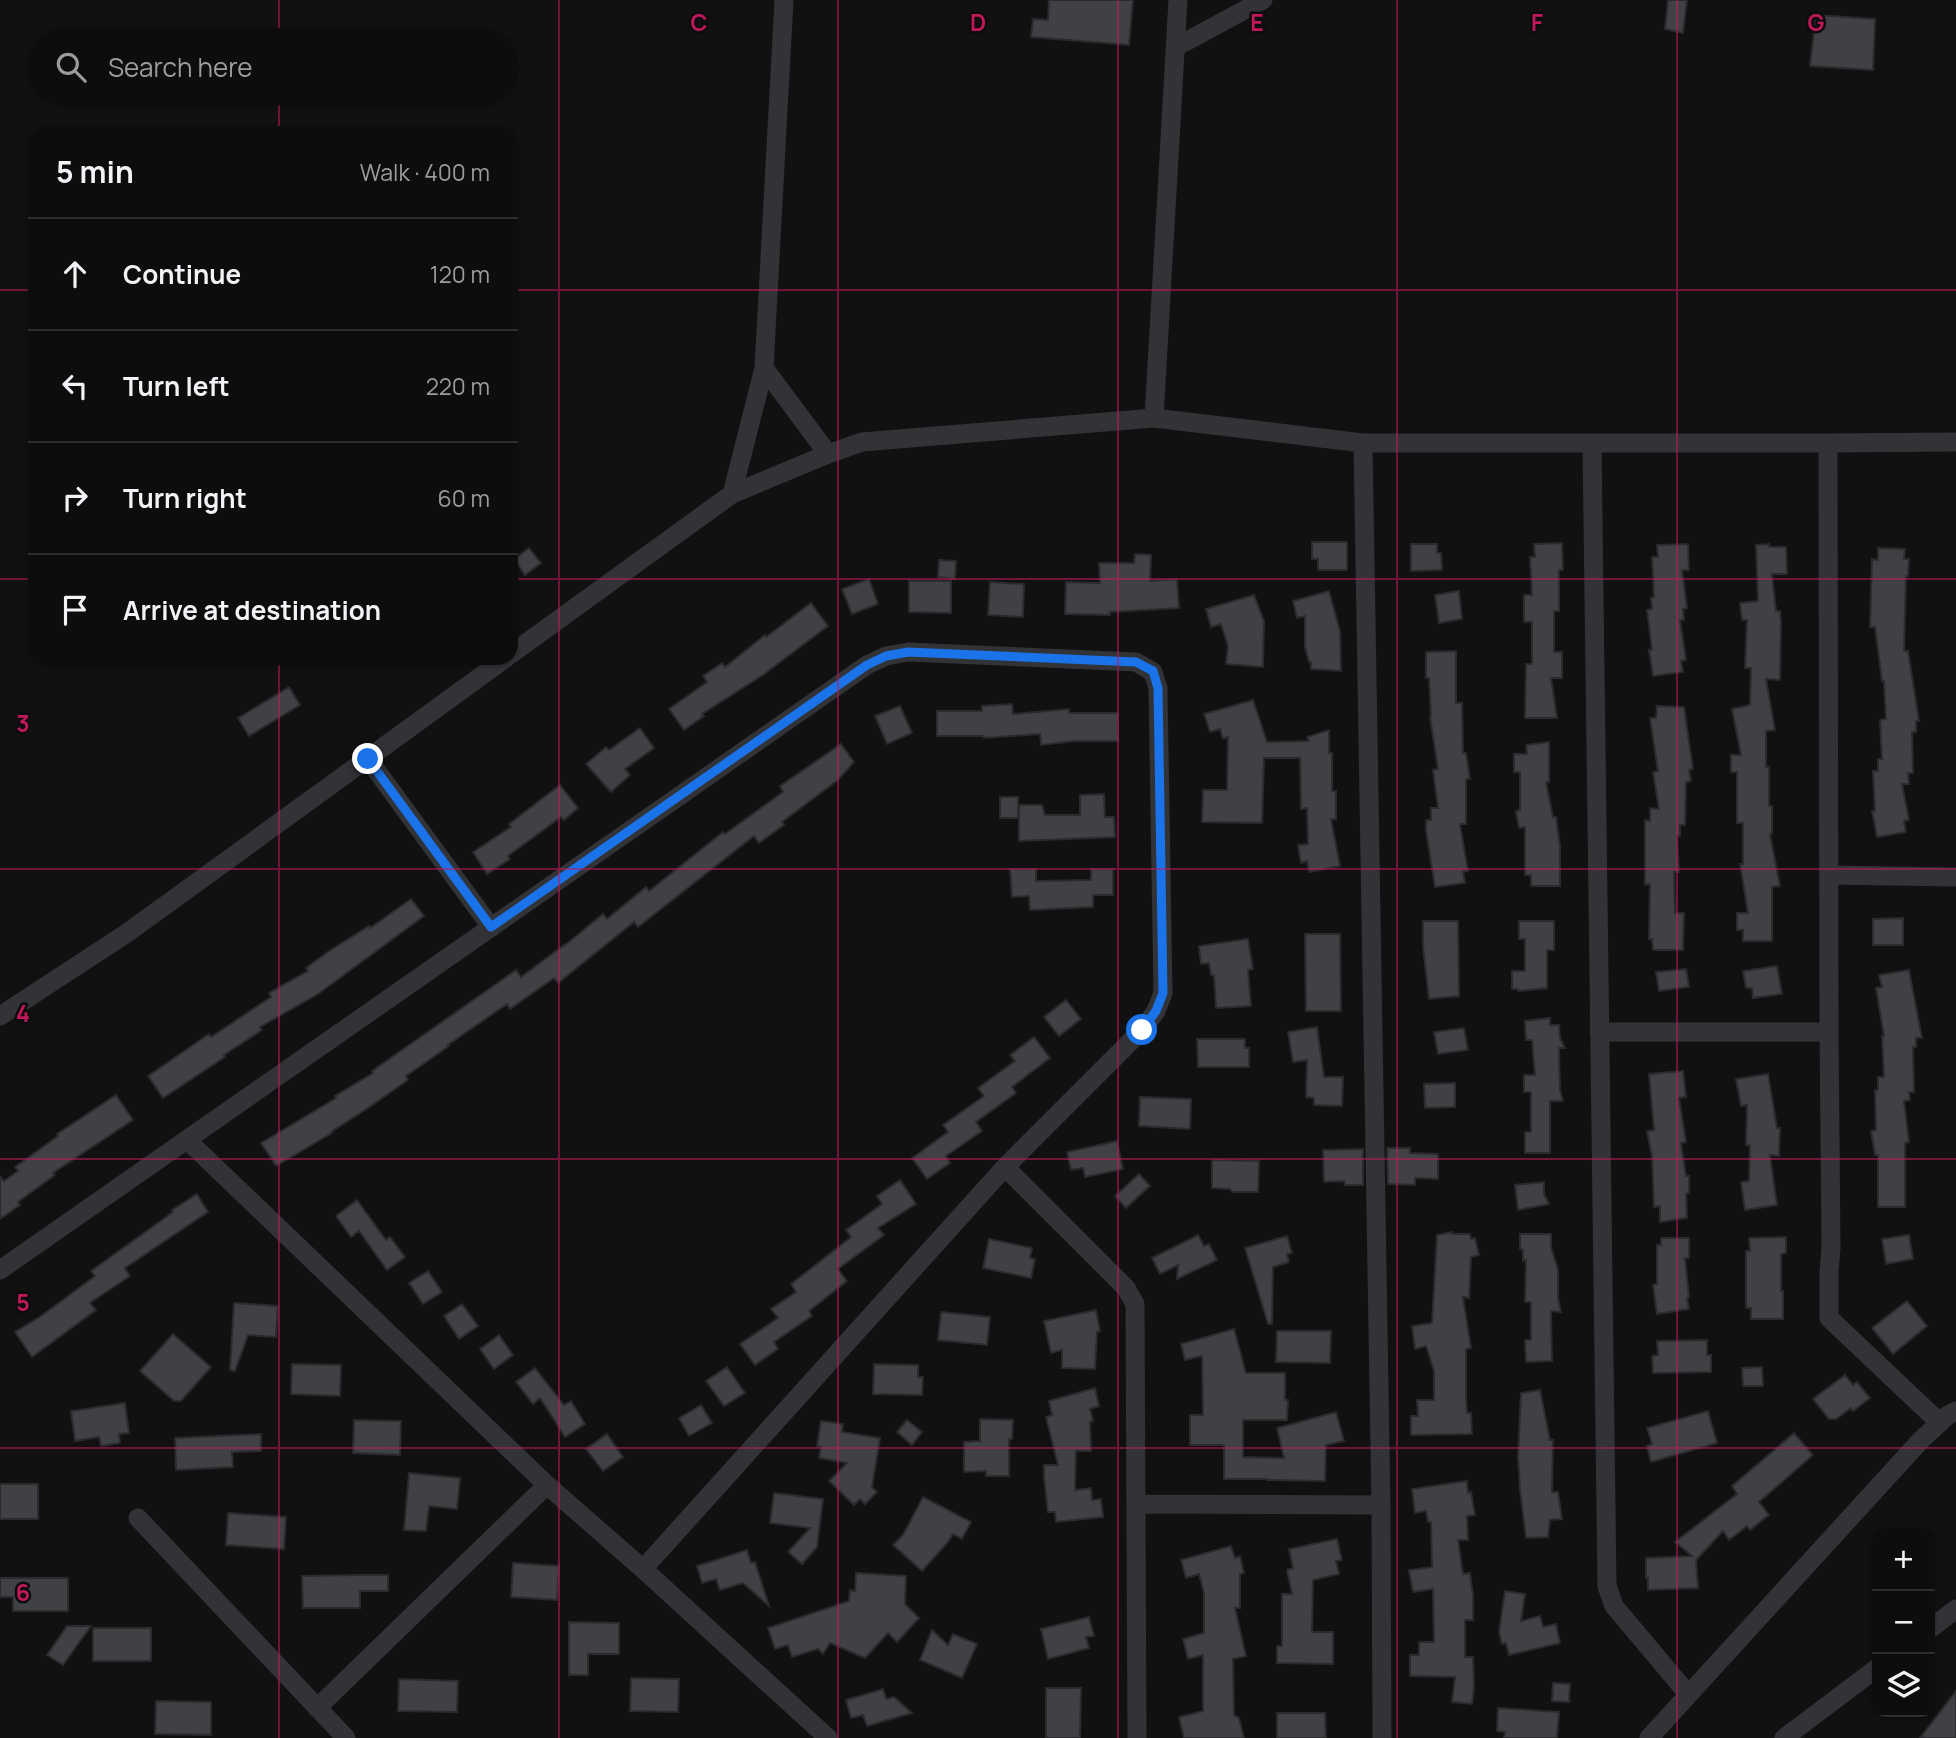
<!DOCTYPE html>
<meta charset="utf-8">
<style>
:root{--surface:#0d0d0e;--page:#1b1b1c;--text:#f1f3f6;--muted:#9a9c9e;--line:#2d2d2e}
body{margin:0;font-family:Manrope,sans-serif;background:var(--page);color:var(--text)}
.controls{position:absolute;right:21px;bottom:21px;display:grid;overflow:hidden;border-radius:14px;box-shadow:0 2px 5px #0004}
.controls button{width:63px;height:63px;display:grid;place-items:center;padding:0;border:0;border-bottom:2px solid var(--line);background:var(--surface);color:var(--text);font:35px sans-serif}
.stop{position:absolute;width:21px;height:21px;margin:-16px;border:5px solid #1a73e8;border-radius:50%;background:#fff}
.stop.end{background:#1a73e8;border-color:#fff;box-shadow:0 2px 7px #0008}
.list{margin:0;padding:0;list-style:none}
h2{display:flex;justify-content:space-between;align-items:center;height:91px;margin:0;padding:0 28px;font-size:30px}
h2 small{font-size:23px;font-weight:400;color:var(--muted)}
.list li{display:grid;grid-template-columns:46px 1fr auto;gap:21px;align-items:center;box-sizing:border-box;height:112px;padding:0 28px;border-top:2px solid var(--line)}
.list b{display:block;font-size:26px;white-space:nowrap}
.list em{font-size:23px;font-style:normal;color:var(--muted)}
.icon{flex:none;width:38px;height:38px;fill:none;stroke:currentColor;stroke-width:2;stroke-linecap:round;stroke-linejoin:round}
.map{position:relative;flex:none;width:1956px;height:1738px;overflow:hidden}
.search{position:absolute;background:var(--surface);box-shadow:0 2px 5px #0004;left:28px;top:28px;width:490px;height:77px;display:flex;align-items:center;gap:18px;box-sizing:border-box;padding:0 24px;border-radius:38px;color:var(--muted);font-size:26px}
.panel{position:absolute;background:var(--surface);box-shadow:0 2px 5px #0004;left:28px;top:126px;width:490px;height:539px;border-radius:21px}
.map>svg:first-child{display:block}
.building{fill:#404145;stroke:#2b2b2e;stroke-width:2}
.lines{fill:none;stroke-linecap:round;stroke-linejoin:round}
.street{stroke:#323337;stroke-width:19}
.route{stroke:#1a73e8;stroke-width:9}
.grid{fill:none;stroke:#c2185b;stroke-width:2;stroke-opacity:0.55}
.grid-label{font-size:23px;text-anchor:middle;font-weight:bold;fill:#c2185b;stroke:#0c0c0d;stroke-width:5;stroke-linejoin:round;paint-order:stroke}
</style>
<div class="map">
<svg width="1956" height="1738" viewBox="0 0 1956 1738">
<rect width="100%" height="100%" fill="#111112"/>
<!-- building -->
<path class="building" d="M1049 0H1133L1129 45 1031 37 1033 19 1048 20Z
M1668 0H1687L1683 33 1665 29Z
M1816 15 1875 19 1873 70 1810 66Z
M1312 542H1347V570H1318V559H1312Z
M1562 543 1563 570H1559V611H1554V652H1562V678H1551L1557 718H1525L1526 664H1532V622H1524V595H1532L1530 557H1535L1534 544Z
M1411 544H1437V553H1441L1442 570 1411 571Z
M1688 544 1689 570H1682L1687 608 1683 609 1684 620H1680L1686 660 1681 661 1683 672 1653 676 1649 650H1652L1647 610 1652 609 1651 598 1654 597 1652 557H1658L1657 545Z
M1769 544V547H1786L1787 574H1772L1776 611H1780L1781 622 1780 680 1766 679 1775 730 1766 731V767H1769V806H1772V834H1770L1780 886 1772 887V941H1743V930H1737V913H1748L1740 864H1743V823H1737V772H1731V755H1741L1732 709 1750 705 1751 668H1745L1747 620H1742L1740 603 1758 601 1756 545Z
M529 548 541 563 525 575 514 559Z
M1878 548 1905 549 1904 559H1909L1908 576H1906L1904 651H1908L1919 721H1916V732H1912L1913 773H1908L1909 784H1902L1909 820 1904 821 1906 832 1877 837 1872 811H1875L1873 771H1878V759H1882L1880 720 1886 719 1884 681H1882L1875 627H1870L1872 559 1878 560Z
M1135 554 1151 555 1150 581 1177 579 1179 608 1110 612V615L1065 614 1066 582 1100 583 1099 563H1134Z
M939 560 956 561 955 579 938 577Z
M869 579 878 604 852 614 842 589Z
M909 581H951V613L909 612Z
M990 582 1024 584 1023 617 988 615Z
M1329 591 1340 631 1341 671 1311 669V662H1309L1305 647V616L1297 618 1293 601Z
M1459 591 1462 619 1439 623 1435 595Z
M1254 595 1264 621 1263 667 1226 664 1228 646 1221 624 1211 627 1206 609Z
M811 603 828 626 763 675 702 714 704 716 684 730 669 709 707 682 703 676 722 663 725 667 765 635 766 637Z
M1456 651V703H1462L1463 753H1466L1470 779H1466V824H1460L1468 871 1463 872 1465 883 1435 887 1426 831V820H1431V808H1438L1433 770 1438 769 1430 717H1431L1429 678H1426V652Z
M289 687 300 705 249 736 238 718Z
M1253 700 1267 742 1309 741 1307 737 1329 730V753H1332V791H1336V819H1331L1340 866 1309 872 1307 861 1301 863 1298 845 1308 844 1307 808 1301 809 1300 758H1264L1262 823 1202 822 1203 790H1227L1228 737 1223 739 1220 729 1210 732 1204 714Z
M1012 704 1013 714 1069 709V713H1118V741H1075L1041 745 1040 734 984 738V736H937V711H982V706Z
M900 706 912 733 887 744 875 716Z
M1657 706 1684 707 1693 769 1689 770 1691 781 1686 782 1685 825H1680V836H1677L1679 872H1674L1675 913H1684L1683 950H1653L1652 939H1649L1650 884 1645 885V820L1650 821V808L1659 809 1653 772 1658 771 1650 718H1656Z
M640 728 654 748 625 769 630 775 611 792 586 764 606 747 609 750Z
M1549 742V782H1546L1553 817H1556L1560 846V886H1531V875H1525V827L1519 828 1516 811 1520 810V772H1514V754H1527L1526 745Z
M841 744 854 762 838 780 782 822 784 825 759 843 754 836 638 927 634 922 558 983 554 978 510 1009 507 1004 448 1045 449 1046 406 1076 408 1080 368 1108 331 1132 332 1133 276 1166 261 1143 336 1098 335 1096 373 1073 372 1071 516 970 521 977 564 945V946L603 914 607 919 646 887 649 891 723 832 725 834 783 792 780 786Z
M560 785 578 808 564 820 561 817 508 856 510 859 487 874 473 852 511 827 509 824Z
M1104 794 1105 817H1114L1115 837 1019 841V805H1042L1045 815H1080V795Z
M1000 797H1018V818H1000Z
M1010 869H1036V881L1091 880V869H1113V895H1093V907L1030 910 1029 896 1012 897Z
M411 899 424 916 318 994 260 1027 262 1030 224 1055 225 1057 163 1098 148 1076 209 1034 211 1037 271 997 269 993 308 971 306 968 329 951 369 926 370 928Z
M1903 918V945H1873V919Z
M1423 921H1458L1459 996 1429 999 1423 947Z
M1519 921H1554V950H1547V988L1518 991V989H1512V971H1525V939H1519Z
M1305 934H1340L1341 1011H1306Z
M1248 939 1253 969 1248 970 1251 1006 1216 1008 1214 975H1211L1209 963 1201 964 1199 946Z
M1777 966 1782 994 1753 998 1752 988H1746L1743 971Z
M1686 969 1689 987 1659 991 1656 972Z
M1909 970 1922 1038H1916V1047H1913L1914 1092H1909L1910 1100 1904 1101 1909 1142 1905 1143V1207H1878V1155H1875L1871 1131 1876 1130 1875 1090H1878V1077H1884L1882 1036H1884L1876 988 1882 987 1879 975Z
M1066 1000 1081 1019 1059 1036 1044 1017Z
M1550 1018V1025H1559L1560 1038 1565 1048H1559L1560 1090 1563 1101H1550V1153H1525V1132H1531V1092H1524V1075H1535L1532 1040H1526L1525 1021Z
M1317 1027 1324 1077H1343L1342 1106 1314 1105V1098L1306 1097 1307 1060 1293 1062 1288 1032Z
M1464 1028 1468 1050 1438 1054 1434 1032Z
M1034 1037 1050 1058 1012 1087 1016 1093 976 1122 982 1131 946 1156 950 1163 927 1179 912 1158 948 1132 943 1125 984 1096 978 1088 1015 1061 1010 1055Z
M1197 1039H1245V1048H1249V1067H1198Z
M1683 1071 1686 1097 1679 1098 1686 1142 1681 1143 1686 1176H1689V1193L1686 1194 1687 1218 1660 1222V1206L1654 1207 1652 1156 1647 1131 1654 1130 1649 1074Z
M1768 1074 1777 1128H1780L1779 1156 1770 1155 1777 1205 1745 1210 1741 1182 1749 1181 1750 1145H1746L1747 1105 1741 1106 1736 1079Z
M1455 1083V1107L1425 1108 1424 1084Z
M116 1095 133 1120 53 1173 55 1175 18 1202 20 1205 0 1219V1176L4 1181 18 1171 15 1167 58 1136 57 1134Z
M1140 1097 1191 1099 1190 1129 1139 1126Z
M1117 1141 1123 1169 1085 1177 1083 1168 1071 1170 1067 1152Z
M1387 1148H1410V1153L1438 1154V1179L1415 1178V1185L1388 1184Z
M1363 1149V1185H1345L1344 1181 1324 1182 1323 1150Z
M1212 1160 1259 1161 1258 1192H1232L1230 1189 1212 1188Z
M1139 1174 1150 1186 1126 1208 1115 1196Z
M900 1180 916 1204 878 1228 884 1235 838 1269 847 1281 809 1311 812 1316 774 1342 778 1349 755 1365 740 1344 778 1318 771 1309 796 1292 791 1284 851 1237 846 1230 882 1204 877 1196Z
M1544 1182V1194L1549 1204 1518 1210 1515 1185Z
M197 1194 208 1212 125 1268 130 1276 90 1303 96 1310 32 1357 15 1332 41 1316 95 1276 91 1271 173 1212 172 1210Z
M357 1200 386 1240 390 1237 405 1257 387 1270 359 1231 351 1237 336 1216Z
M1452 1232V1234H1470L1471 1239 1475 1238 1479 1255 1471 1257 1469 1298 1463 1297 1471 1348 1466 1349V1399L1467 1413H1471L1472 1434 1411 1435V1416H1418L1417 1400H1434V1371L1426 1346 1415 1349 1412 1326 1432 1323 1437 1235Z
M1520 1234H1551V1247L1558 1270V1299L1561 1312 1551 1311 1552 1361 1526 1362 1525 1340H1531V1302H1525L1526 1260 1523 1261V1250L1520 1249Z
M1198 1235 1204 1246 1209 1244 1217 1260 1177 1279 1178 1265 1160 1274 1152 1258Z
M1909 1235 1913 1259 1886 1264 1882 1239Z
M1287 1236 1292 1253 1287 1254 1289 1262 1273 1267 1272 1324H1268L1245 1248Z
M1786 1237V1253L1781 1254V1291H1783V1319H1751V1308H1746V1251H1750L1749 1238Z
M1661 1238H1689V1258H1685L1689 1297 1687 1298 1689 1309 1657 1314 1653 1285 1657 1284V1245H1661Z
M989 1239 1032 1248 1030 1258 1035 1259 1031 1278 983 1268Z
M428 1271 442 1292 423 1304 409 1283Z
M1907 1301 1927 1326 1893 1354 1872 1328Z
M234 1303 278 1306 276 1337 248 1335 235 1371 230 1370Z
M462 1304 478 1326 459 1339 444 1316Z
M1096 1310 1100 1331 1097 1332 1095 1369 1062 1368V1350L1051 1353 1044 1321Z
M941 1312 990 1317 987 1345 938 1340Z
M1234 1329 1246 1373H1285V1400H1288L1287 1420H1243V1457L1284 1458 1277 1428 1336 1412 1344 1441 1326 1445 1325 1481 1267 1480V1479H1224V1445H1190V1415H1203L1202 1356 1185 1360 1181 1344Z
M1277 1331H1331L1330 1363 1276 1362Z
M173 1334 211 1367 181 1401H174L140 1371Z
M499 1335 513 1355 494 1369 480 1349Z
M1707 1340V1355H1711V1372L1653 1373 1652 1356 1658 1355 1657 1341Z
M292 1364 341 1365 340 1396 291 1394Z
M874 1364 918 1365V1377H923L922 1395 873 1394Z
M727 1367 745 1393 724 1406 706 1381Z
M1762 1367 1763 1386H1743L1742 1368Z
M535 1368 564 1405 571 1401 585 1424 565 1437 540 1398 533 1404 516 1382Z
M1845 1375 1853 1385 1857 1382 1870 1398 1853 1411 1851 1408 1836 1419H1829L1813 1399Z
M1095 1388 1099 1406 1090 1409 1093 1421 1090 1422 1091 1451H1076L1075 1490 1091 1488 1092 1500 1101 1499 1103 1517 1056 1522 1055 1512H1048L1044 1477V1465H1058L1046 1417 1052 1415 1049 1401Z
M1540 1390 1550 1440H1553L1552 1492H1558L1562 1519 1550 1520 1548 1537 1526 1538 1520 1490 1518 1456 1521 1393Z
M125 1403 129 1433 119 1434 120 1443 101 1446 99 1437 75 1441 71 1411Z
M701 1405 712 1423 689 1436 679 1418Z
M1708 1411 1717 1443 1651 1462 1647 1446 1652 1444 1647 1428Z
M980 1419 1013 1420 1012 1439H1009V1476H986V1471L964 1472V1442L980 1441Z
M354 1420 401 1421 400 1455 353 1453Z
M907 1420 922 1432 912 1445 897 1432Z
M821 1421 843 1424 842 1432 880 1438 872 1487 877 1492 865 1504 860 1499 854 1505 829 1481 847 1463 819 1458 821 1447 817 1446Z
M1794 1433 1813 1455 1759 1502 1769 1515 1750 1530 1747 1526 1729 1540 1723 1531 1696 1560 1698 1588 1648 1590V1578H1646V1558L1692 1556 1675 1542 1737 1494 1732 1486Z
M261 1434V1451L232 1452 233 1467 176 1470 175 1438Z
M607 1434 623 1457 603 1471 586 1449Z
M409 1473 460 1478 457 1509 429 1506 426 1531 404 1530Z
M1467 1481 1468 1493 1471 1492 1475 1515 1467 1516 1468 1540H1458L1463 1574 1470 1573 1473 1596V1620H1465V1657H1473L1474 1687 1472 1704 1452 1702 1455 1677 1410 1676V1655H1419V1642H1434L1433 1589 1413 1592 1409 1570 1432 1567 1431 1522H1428L1426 1511 1415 1513 1412 1489Z
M0 1484H38V1519H0Z
M774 1493 823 1499 817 1547 802 1564 788 1552 810 1528 770 1523Z
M923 1497 971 1522 962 1539 953 1534 948 1542 922 1571 893 1545 903 1535Z
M228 1513 286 1517 284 1549 226 1545Z
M1337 1539 1342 1560 1336 1561 1339 1574 1313 1580 1312 1632H1333V1664L1277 1663V1646H1282V1594H1292L1287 1570 1293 1568 1289 1549Z
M1231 1546 1235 1558 1240 1556 1244 1573 1240 1574V1608H1235L1246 1656 1233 1659 1234 1715 1239 1718 1244 1738H1184L1179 1717 1203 1711V1655L1188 1659 1183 1639 1204 1633V1593L1199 1574 1186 1578 1181 1560Z
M747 1550 751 1563 755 1562 769 1606 743 1583 720 1590 716 1579 702 1583 697 1566Z
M513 1563 559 1566 557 1600 511 1597Z
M856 1573 906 1576 905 1604 919 1618 897 1642 888 1633 865 1658 830 1643 823 1654 818 1649 792 1657 788 1645 775 1649 768 1628 849 1601 850 1590 855 1591Z
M360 1575H388V1591H360V1608H303L302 1576Z
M0 1578H68V1611H13V1597H0Z
M1505 1591 1525 1594 1521 1621 1540 1616 1543 1627 1556 1624 1560 1643 1509 1655 1506 1643 1502 1644 1499 1632Z
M1089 1617 1094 1636 1086 1637 1089 1648 1048 1659 1041 1629Z
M569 1622 619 1623V1654H588V1675H569Z
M67 1626H91L63 1665 47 1655Z
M93 1628H151V1661H93Z
M932 1630 948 1645 953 1634 977 1644 962 1678 920 1660Z
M631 1678 679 1679 678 1712 630 1711Z
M399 1679 458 1681 457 1712 398 1711Z
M1553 1683 1570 1684 1569 1702 1552 1701Z
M1046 1688H1081L1080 1738H1046Z
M883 1689 886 1699 894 1697 912 1713 867 1726 863 1715 851 1718 846 1700Z
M1956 1691V1738H1920Z
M156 1701 211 1702V1735L155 1734Z
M1498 1708 1559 1712 1557 1738H1504L1505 1732 1497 1731Z
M1277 1713H1325L1326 1738H1277Z"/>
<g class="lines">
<!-- street -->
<path class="street" d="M1176 47 1263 0
M764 368 828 454
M1154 418 1178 0
M1592 443 1607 1586 1614 1606 1688 1694
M1828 443 1829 1032 1831 1248 1829 1272V1318L1940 1423
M732 494 764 368 784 0
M511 654 732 494 828 454 862 442 1154 418 1363 443H1828L1956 442
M368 759 491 927
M1829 875 1956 877
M0 1016 127 933 506 658
M1599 1032H1829
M187 1140 547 1485 643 1569 828 1738
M1005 1167 1126 1288 1135 1304 1137 1738
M0 1270 867 665 886 656 908 652 1136 662 1153 672 1158 688 1163 993 1156 1011 1142 1030 1005 1167 643 1569
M1136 1504 1381 1505 1363 443
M1381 1505 1382 1738
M138 1518 346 1738
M1930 1629 1956 1609
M317 1708 547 1485
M1649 1738 1921 1440 1948 1415 1956 1411
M1784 1738 1877 1668"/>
</g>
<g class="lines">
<!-- route -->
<path class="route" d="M368 759 491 927 867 665 886 656 908 652 1136 662 1153 671 1158 688 1163 993 1156 1011 1142 1030"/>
</g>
<!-- grid -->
<path class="grid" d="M279 0V40M559 0V1738M838 0V1738M1118 0V1738M1397 0V1738M1677 0V1738M279 93V133M0 290H35M511 290H1956M0 579H35M511 579H1956M279 658V1738M0 869H1956M0 1159H1956M0 1448H1956"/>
<g class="grid-label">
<text x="699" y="31">C</text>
<text x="978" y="31">D</text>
<text x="1257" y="31">E</text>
<text x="1537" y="31">F</text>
<text x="1816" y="31">G</text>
<text x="23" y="732">3</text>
<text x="23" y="1022">4</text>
<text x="23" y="1311">5</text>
<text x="23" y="1601">6</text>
</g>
</svg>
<div class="controls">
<button>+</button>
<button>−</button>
<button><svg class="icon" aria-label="layers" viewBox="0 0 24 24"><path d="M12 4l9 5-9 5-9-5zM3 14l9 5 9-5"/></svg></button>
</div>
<div class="stop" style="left:1142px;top:1030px"></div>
<div class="stop end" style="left:368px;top:759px"></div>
<div class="search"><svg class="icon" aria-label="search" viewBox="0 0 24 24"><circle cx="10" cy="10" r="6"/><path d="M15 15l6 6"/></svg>Search here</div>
<section class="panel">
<h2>5 min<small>Walk · 400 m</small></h2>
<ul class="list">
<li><svg class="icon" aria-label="ahead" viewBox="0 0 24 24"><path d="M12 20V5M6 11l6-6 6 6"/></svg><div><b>Continue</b></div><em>120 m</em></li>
<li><svg class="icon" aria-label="left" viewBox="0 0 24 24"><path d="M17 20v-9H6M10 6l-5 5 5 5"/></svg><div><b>Turn left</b></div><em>220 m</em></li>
<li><svg class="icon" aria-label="right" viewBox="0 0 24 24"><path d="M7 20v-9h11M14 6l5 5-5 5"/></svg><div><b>Turn right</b></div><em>60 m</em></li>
<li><svg class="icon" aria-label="arrive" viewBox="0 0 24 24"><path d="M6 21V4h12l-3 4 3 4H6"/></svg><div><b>Arrive at destination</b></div></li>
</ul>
</section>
</div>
